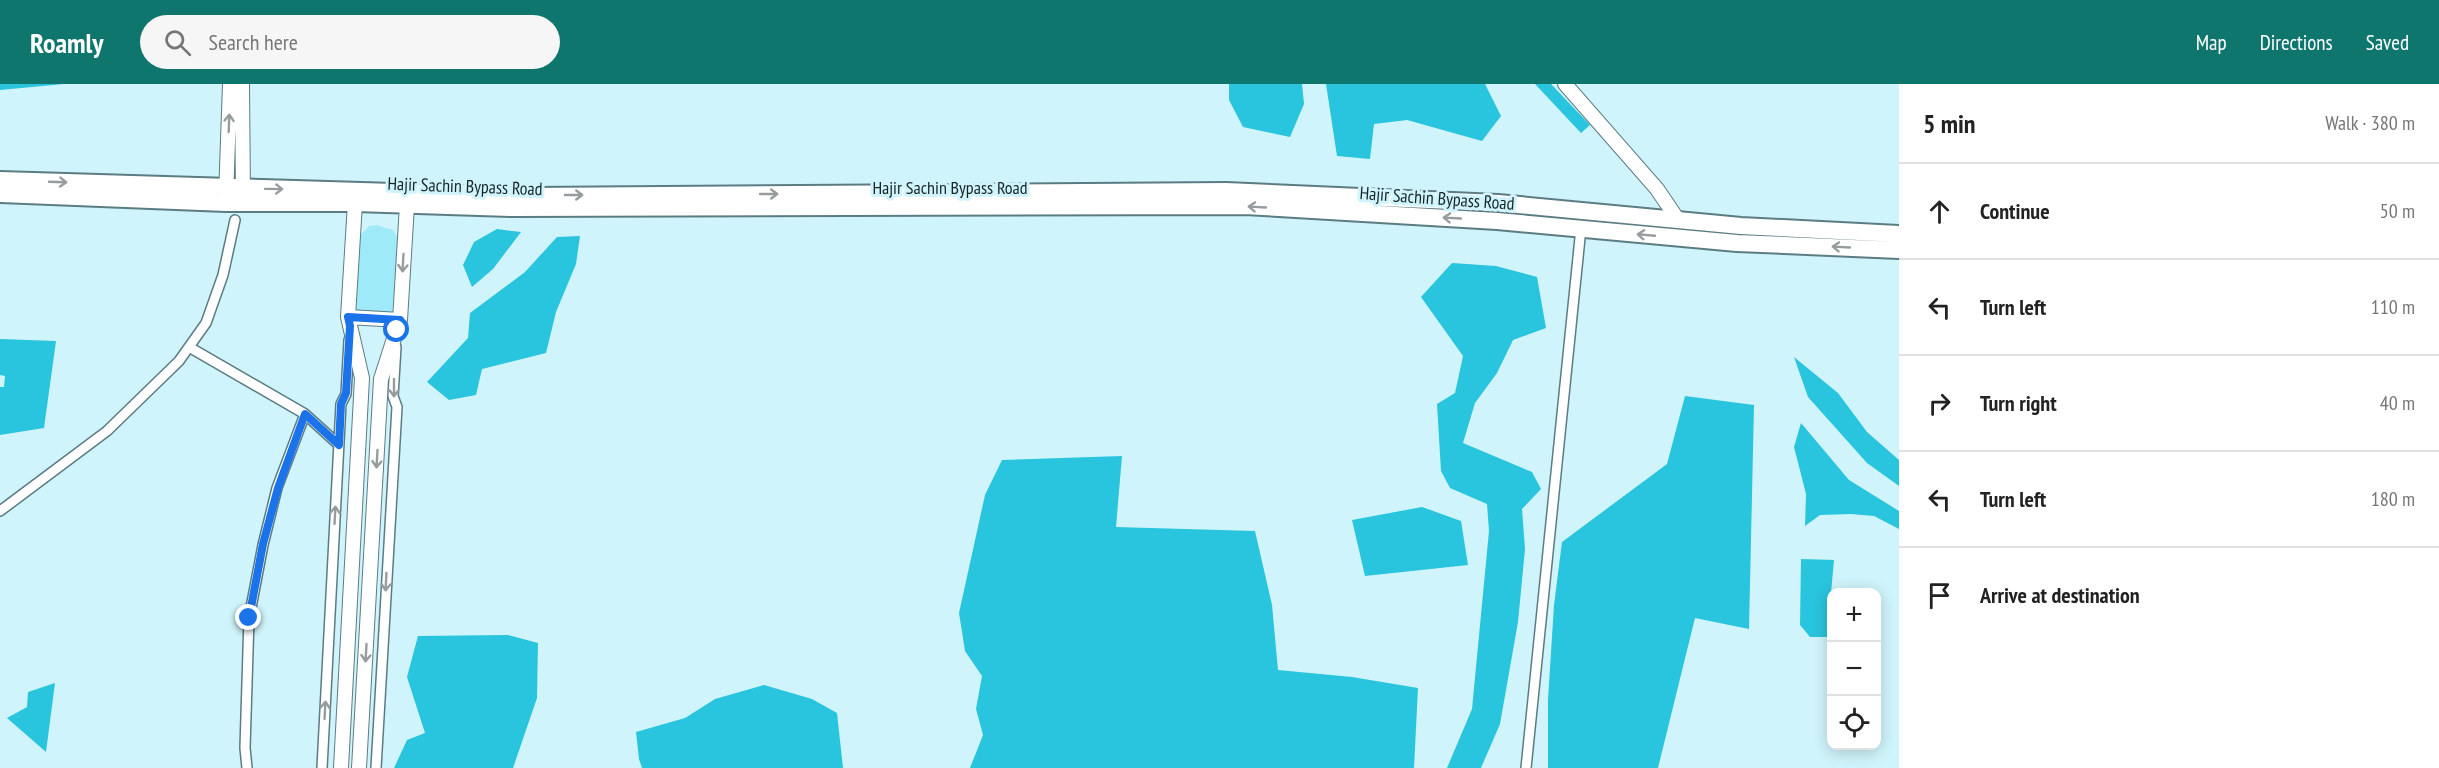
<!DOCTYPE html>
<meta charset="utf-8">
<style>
:root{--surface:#fff;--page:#f6f6f6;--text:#222;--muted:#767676;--line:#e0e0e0;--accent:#0f766e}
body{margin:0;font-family:"PT Sans Narrow",sans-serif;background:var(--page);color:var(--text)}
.controls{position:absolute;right:18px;bottom:18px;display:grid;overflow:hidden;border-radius:12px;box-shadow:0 3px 15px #0003}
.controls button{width:54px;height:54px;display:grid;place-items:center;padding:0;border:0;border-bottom:2px solid var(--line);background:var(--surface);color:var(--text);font:30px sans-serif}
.stop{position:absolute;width:18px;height:18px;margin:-14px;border:4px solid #1a73e8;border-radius:50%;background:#fff}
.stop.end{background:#1a73e8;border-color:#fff;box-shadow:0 2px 6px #0008}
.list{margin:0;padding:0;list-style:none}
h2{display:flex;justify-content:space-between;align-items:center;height:78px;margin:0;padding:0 24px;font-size:26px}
h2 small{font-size:20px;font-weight:400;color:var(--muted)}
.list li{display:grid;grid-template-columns:39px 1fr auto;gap:18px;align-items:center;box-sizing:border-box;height:96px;padding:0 24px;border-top:2px solid var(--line)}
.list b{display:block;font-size:22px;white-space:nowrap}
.list em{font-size:20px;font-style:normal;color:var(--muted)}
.icon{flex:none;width:33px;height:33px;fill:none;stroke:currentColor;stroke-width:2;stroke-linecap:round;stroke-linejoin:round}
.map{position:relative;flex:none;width:1899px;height:684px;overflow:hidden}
header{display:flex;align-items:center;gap:36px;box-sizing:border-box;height:84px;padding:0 30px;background:var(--accent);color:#fff}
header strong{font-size:28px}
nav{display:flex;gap:33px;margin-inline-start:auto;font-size:21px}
.search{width:420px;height:54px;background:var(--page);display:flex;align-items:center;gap:15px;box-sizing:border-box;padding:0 21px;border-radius:33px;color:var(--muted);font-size:22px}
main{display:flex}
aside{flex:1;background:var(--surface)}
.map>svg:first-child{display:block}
.green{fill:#9eeaf9}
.forest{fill:#29c4dd}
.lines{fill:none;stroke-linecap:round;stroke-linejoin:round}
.street-casing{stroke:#5c7c83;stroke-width:12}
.secondary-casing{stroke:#5c7c83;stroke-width:16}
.highway-casing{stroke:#5c7c83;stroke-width:20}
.street{stroke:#fff;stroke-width:9}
.secondary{stroke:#fff;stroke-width:14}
.highway{stroke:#fff;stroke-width:16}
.oneway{stroke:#979d9e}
.route{stroke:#1a73e8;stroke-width:8}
.labels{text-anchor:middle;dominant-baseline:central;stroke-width:6;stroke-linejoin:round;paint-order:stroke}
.street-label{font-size:18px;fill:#182528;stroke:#d0f4fb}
</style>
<header>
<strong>Roamly</strong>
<div class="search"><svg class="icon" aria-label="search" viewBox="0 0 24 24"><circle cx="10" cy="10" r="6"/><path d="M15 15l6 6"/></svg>Search here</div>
<nav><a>Map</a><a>Directions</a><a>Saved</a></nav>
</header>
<main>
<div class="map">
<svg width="1899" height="684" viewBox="0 0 1899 684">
<rect width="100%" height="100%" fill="#d0f4fb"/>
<!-- green -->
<path class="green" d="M376 141 393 146 398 155 392 229 354 228 359 153 369 142Z"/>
<!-- forest -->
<path class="forest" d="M0 0H64L0 6Z
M1229 0H1302L1304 20 1290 53 1243 43 1229 16Z
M1326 0H1485L1501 32 1482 57 1407 36 1374 40 1370 75 1337 72Z
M1535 0H1551L1590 41 1581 49Z
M497 145 521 148 493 185 472 203 463 181 474 158Z
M580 152 576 180 556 228 546 269 482 285 476 311 449 316 427 298 468 254 470 229 525 188 557 153Z
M1452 179 1496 182 1537 193 1546 244 1513 256 1497 289 1475 319 1463 359 1532 388 1541 405 1522 425 1525 465 1518 538 1500 640 1481 684H1447L1472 625 1489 447 1487 420 1450 404 1441 387 1437 320 1455 309 1463 272 1421 213Z
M0 255 56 257 44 344 0 351V303H4L5 292 0 291Z
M1794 273 1838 309 1867 348 1899 376V402L1867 379 1808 313Z
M1685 312 1754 321 1749 545 1695 534 1658 684H1548V616L1554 521 1562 458 1667 380Z
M1801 339 1849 396 1899 427V445L1874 432 1851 430 1820 431 1805 442 1806 410 1794 363Z
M1122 372 1116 443 1255 447 1272 521 1278 586 1352 593 1418 604 1414 684H970L983 651 976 625 982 592 965 567 959 529 985 411 1002 376Z
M1422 423 1461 437 1468 481 1365 492 1352 436Z
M1801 475 1834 476 1827 553H1810L1800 541Z
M508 551 538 559 537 614 513 684H394L407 656 425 649 407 593 418 552Z
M55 599 46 668 7 634 27 623 28 608Z
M764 601 812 615 837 629 843 684H642L639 675 636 648 685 634 715 615Z"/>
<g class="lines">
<!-- street casing -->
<g class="street-casing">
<path id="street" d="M189 263 305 330
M0 427 107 347 179 277 206 239 223 191 235 136
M247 684 245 664 249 534 263 461 277 404 305 330 339 361
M322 684 341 320 346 310 349 256
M376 684 397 323 393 312 396 263
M1526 684 1581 144"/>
</g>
<!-- secondary casing -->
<g class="secondary-casing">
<path id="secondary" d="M242 0 243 112
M1565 0 1657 105 1678 136
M226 113 230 0
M348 233 400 236
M341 684 362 294 348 233 355 119
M359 684 381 295 400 236 407 121"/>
</g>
<!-- highway casing -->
<g class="highway-casing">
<path id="highway" d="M0 96 530 112 1226 107 1498 119 1741 142 1899 150
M0 110 226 119H355L511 124 1245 122 1497 137 1737 159 1899 166"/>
</g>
<!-- street -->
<use href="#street" class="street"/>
<!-- secondary -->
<use href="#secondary" class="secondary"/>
<!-- highway -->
<use href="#highway" class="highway"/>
</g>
<!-- one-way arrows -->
<defs><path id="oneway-shaft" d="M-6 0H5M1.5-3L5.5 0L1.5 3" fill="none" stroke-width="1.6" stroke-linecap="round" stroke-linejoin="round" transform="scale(1.5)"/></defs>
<g class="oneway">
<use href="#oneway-shaft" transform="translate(229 39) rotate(-88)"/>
<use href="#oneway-shaft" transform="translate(58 98) rotate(2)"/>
<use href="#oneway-shaft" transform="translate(274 105) rotate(1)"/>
<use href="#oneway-shaft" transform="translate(769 110)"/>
<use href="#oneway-shaft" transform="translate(574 111)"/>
<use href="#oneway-shaft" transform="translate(1257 123) rotate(-177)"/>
<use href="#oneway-shaft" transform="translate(1452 134) rotate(-177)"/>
<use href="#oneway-shaft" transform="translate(1646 151) rotate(-175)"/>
<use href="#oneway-shaft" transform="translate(1841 163) rotate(-177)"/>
<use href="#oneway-shaft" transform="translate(403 179) rotate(93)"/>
<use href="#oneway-shaft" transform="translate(394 304) rotate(90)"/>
<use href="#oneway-shaft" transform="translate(377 375) rotate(93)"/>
<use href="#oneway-shaft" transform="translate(335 431) rotate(-87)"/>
<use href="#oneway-shaft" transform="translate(386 498) rotate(93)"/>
<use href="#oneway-shaft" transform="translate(366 569) rotate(93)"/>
<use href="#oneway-shaft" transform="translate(325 626) rotate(-87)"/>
</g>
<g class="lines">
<!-- route -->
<path class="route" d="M249 534 263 460 278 404 305 330 339 361 341 320 346 309 350 242 348 233 400 236 397 246"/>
</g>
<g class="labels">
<!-- street labels -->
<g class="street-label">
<text transform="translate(465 102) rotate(2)">Hajir Sachin Bypass Road</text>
<text x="950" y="103">Hajir Sachin Bypass Road</text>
<text transform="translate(1437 114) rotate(4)">Hajir Sachin Bypass Road</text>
</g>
</g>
</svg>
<div class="controls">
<button>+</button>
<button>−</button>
<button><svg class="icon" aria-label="locate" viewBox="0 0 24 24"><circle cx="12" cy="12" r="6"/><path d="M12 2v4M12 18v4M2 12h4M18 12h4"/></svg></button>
</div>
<div class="stop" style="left:397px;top:246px"></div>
<div class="stop end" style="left:249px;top:534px"></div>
</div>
<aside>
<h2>5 min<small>Walk · 380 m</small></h2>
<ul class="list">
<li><svg class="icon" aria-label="ahead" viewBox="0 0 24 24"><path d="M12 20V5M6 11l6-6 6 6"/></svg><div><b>Continue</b></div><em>50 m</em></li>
<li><svg class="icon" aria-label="left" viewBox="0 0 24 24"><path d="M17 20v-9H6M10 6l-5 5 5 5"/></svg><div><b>Turn left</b></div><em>110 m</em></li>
<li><svg class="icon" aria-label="right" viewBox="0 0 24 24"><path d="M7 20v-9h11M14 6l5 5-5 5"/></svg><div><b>Turn right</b></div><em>40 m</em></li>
<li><svg class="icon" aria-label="left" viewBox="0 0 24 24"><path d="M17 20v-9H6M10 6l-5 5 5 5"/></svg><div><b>Turn left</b></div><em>180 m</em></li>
<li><svg class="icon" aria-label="arrive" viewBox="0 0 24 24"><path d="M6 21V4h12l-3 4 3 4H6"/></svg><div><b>Arrive at destination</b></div></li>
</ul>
</aside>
</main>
